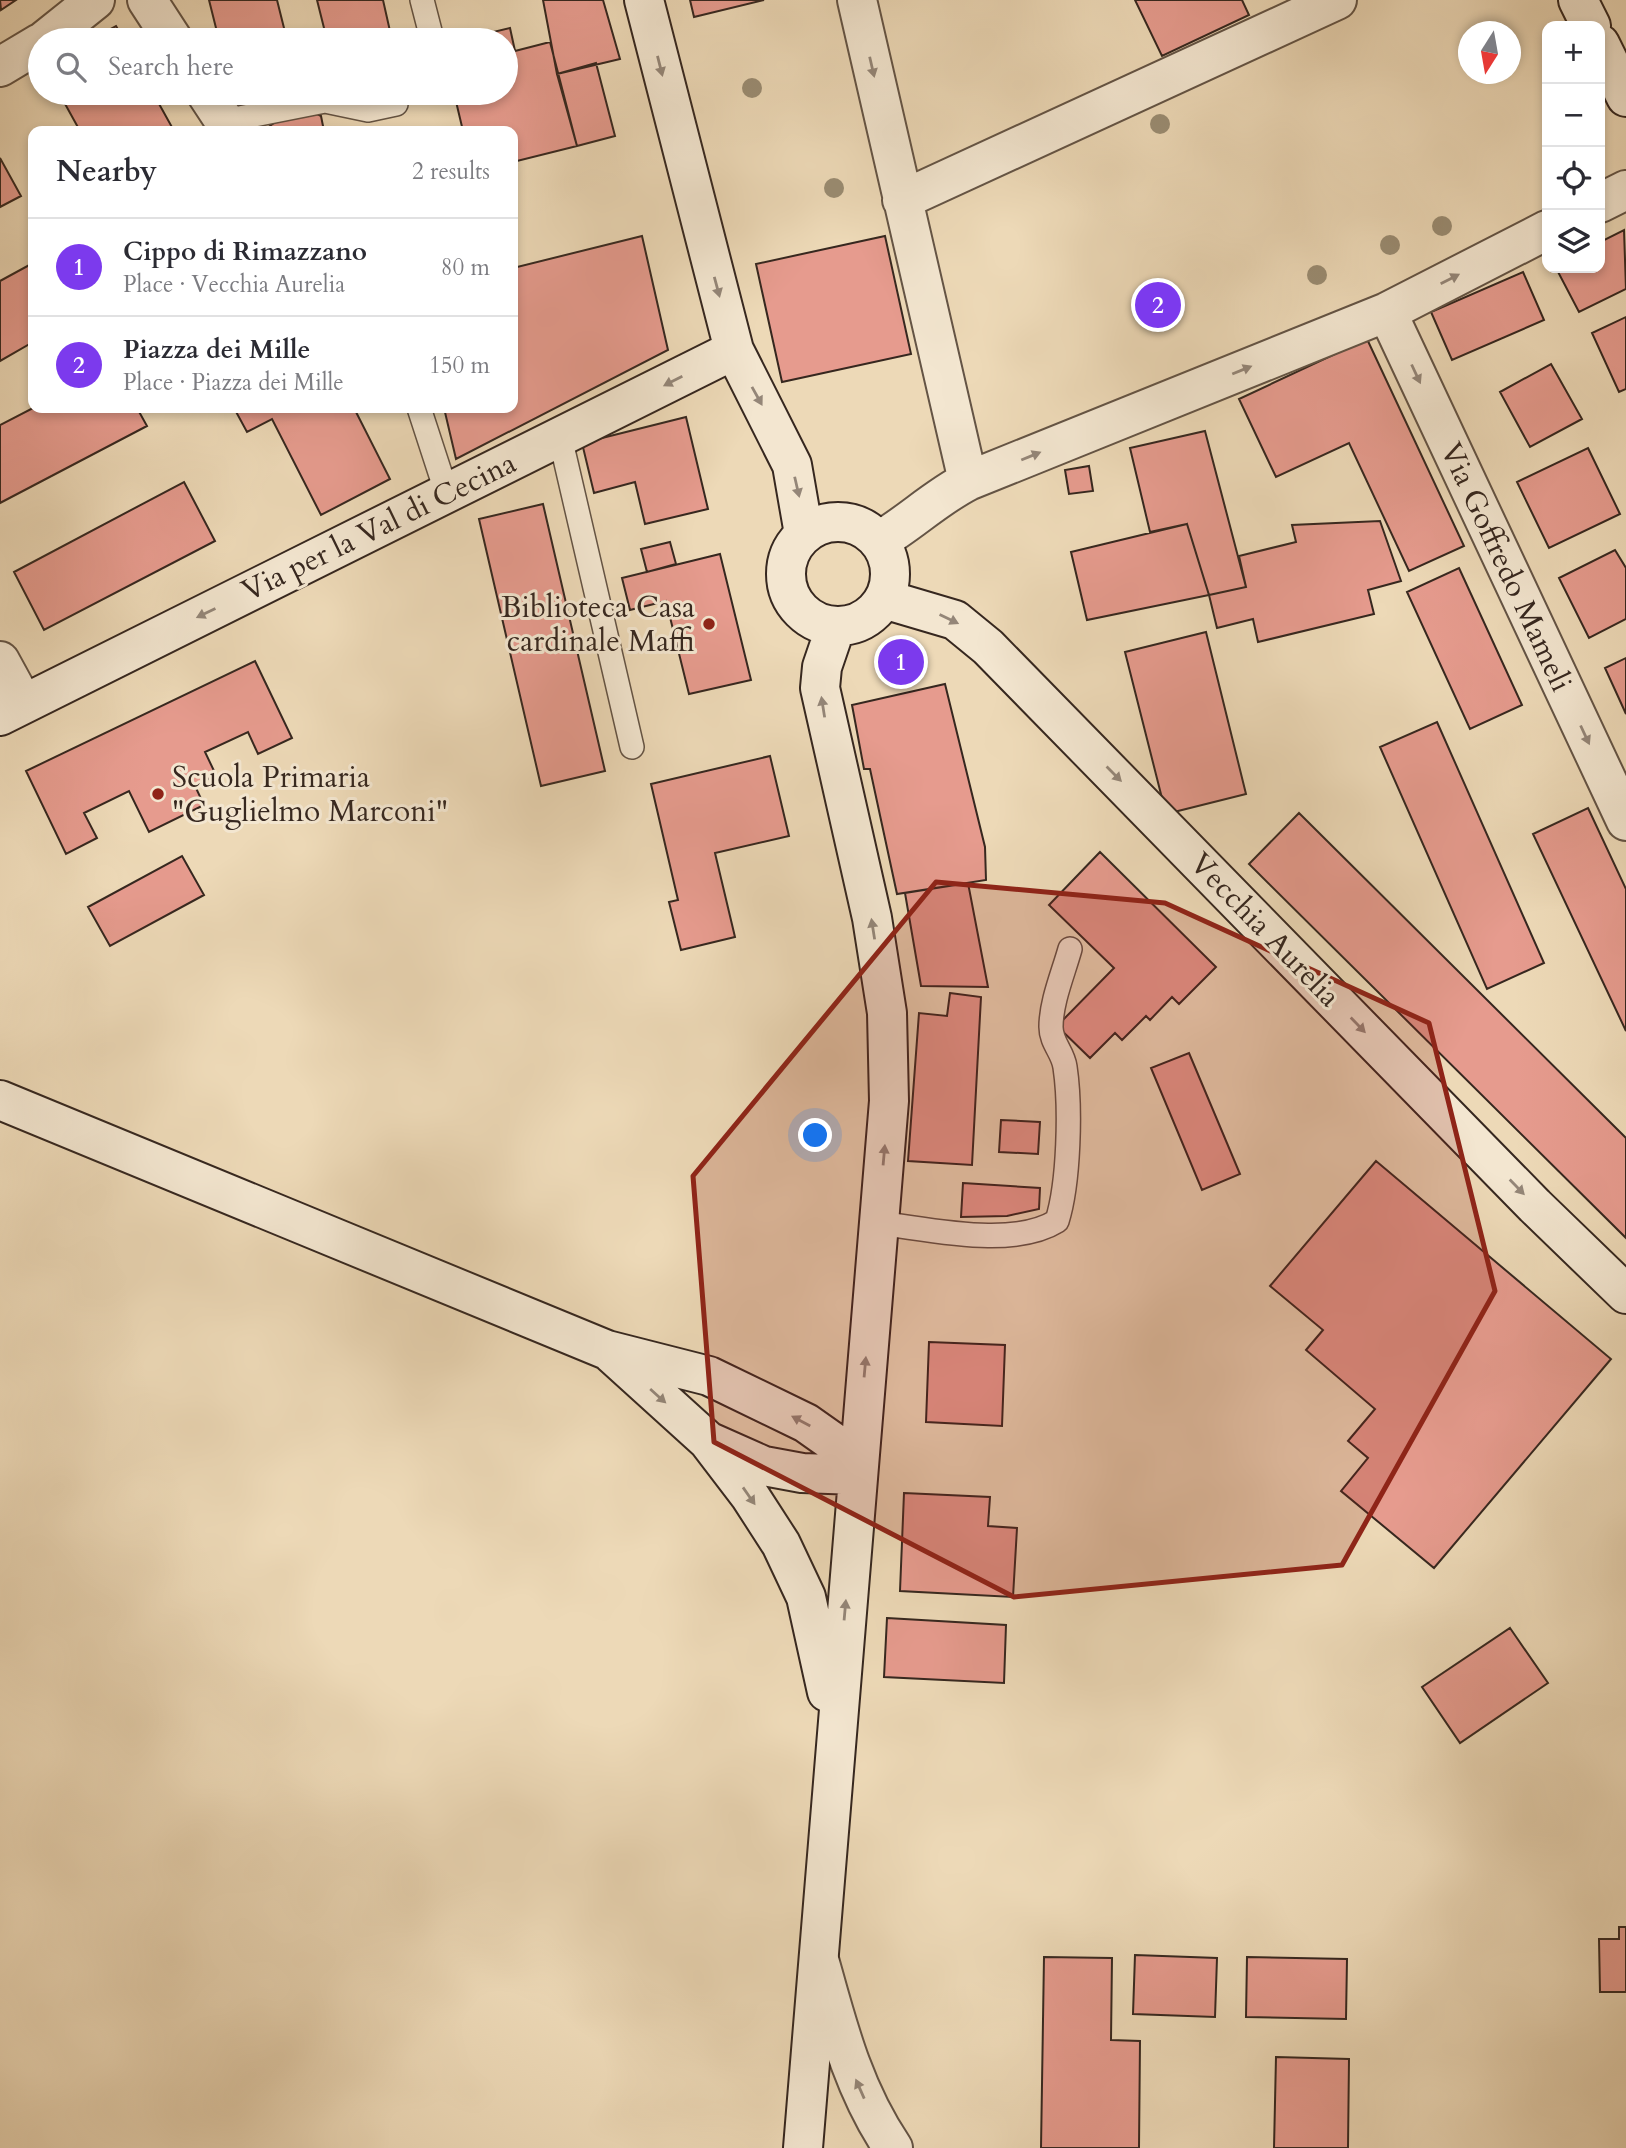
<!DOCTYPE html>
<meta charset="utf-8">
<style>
:root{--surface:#fff;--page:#f7f7f7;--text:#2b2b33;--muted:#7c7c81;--line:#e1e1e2;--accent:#7c3aed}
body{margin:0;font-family:Cardo,serif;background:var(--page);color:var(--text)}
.controls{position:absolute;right:21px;top:21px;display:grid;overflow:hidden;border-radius:14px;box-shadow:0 4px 10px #0003}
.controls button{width:63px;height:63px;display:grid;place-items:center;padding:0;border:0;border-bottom:2px solid var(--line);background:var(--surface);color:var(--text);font:35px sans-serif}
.compass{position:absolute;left:1458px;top:21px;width:63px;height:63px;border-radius:50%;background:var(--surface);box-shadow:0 4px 10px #0003;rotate:191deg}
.you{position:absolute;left:816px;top:1136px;width:24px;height:24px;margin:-18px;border:5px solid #fff;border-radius:50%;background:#1a73e8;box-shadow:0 0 0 10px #1a73e833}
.badge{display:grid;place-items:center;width:46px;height:46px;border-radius:50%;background:var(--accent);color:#fff;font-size:23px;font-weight:700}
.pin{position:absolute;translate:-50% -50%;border:4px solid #fff;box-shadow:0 2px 7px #0006}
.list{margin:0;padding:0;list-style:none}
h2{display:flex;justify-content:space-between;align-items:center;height:91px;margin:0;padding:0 28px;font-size:30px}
h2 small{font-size:23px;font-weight:400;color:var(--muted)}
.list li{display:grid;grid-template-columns:46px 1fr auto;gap:21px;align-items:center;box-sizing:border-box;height:98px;padding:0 28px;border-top:2px solid var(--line)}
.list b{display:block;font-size:26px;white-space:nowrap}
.list p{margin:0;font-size:23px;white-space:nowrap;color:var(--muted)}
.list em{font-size:23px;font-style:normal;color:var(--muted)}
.icon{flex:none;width:38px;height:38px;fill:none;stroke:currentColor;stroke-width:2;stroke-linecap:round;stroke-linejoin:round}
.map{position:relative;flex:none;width:1626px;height:2148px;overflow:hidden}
.search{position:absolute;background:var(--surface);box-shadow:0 4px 10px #0003;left:28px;top:28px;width:490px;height:77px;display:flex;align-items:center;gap:18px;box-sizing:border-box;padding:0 24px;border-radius:38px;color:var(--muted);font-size:26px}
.panel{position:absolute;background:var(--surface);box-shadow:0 4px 10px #0003;left:28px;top:126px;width:490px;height:287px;border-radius:14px}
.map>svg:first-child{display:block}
.building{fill:#e69b8e;stroke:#36271f;stroke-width:2}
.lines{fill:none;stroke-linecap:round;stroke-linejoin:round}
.service-casing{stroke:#645445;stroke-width:26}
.minor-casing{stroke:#645445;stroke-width:42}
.secondary-casing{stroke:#36271f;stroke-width:42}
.service{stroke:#f3e6d0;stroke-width:23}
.minor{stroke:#f3e6d0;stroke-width:38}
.secondary{stroke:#f3e6d0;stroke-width:38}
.tree{fill:#9a8c72}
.oneway{fill:#948678}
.marked{fill:#8f2418;fill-opacity:0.2;stroke:#8f2418;stroke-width:5;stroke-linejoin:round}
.poi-dot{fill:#8f2418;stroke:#f3e6d0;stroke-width:2.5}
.labels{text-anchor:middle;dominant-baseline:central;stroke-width:6;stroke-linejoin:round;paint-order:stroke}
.street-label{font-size:30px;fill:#36271f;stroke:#f3e6d0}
.poi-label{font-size:30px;fill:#36271f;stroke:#f3e6d0;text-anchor:end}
</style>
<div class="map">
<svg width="1626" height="2148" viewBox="0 0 1626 2148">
<rect width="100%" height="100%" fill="#edd9b7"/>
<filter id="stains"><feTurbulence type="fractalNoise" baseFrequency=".00286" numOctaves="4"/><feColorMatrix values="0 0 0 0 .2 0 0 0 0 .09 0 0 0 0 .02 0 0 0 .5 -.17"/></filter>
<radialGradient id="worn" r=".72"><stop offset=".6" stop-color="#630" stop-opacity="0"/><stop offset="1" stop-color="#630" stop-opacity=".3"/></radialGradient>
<!-- building -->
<path class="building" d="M0 0H16L1 10Z
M209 0H277L287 40H219Z
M317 0H383L392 40H327Z
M543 0H603L620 59 557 74Z
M690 0H764L694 17Z
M1135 0H1242L1249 15 1162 56Z
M116 26 124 40H90Z
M510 28 515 51 550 42 577 146 513 162V131H463L454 93H506V40L464 39Z
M596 63 615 136 577 146 557 74Z
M59 93H153L173 129 80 131Z
M346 93H376L348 99Z
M308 109 321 116 324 131H263L285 115Z
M0 158 21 196 0 207Z
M1624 230 1626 289 1579 312 1556 268H1600V242Z
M642 236 668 350 456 459 444 408H513V268Z
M885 236 911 354 782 382 756 264Z
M33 263V342L0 361V281Z
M1523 272 1544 320 1452 360 1431 312Z
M1626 317V389L1619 392 1592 333Z
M1367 339 1464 546 1409 571 1349 443 1276 477 1239 399Z
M1551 364 1582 419 1530 447 1500 392Z
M33 408H137L147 426 0 503V425Z
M234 408H354L390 479 321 515 272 419 247 432Z
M686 417 708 509 645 524 635 482 594 493 582 443Z
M1205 431 1246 587 1209 595 1187 524 1150 532 1130 448Z
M1588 448 1620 514 1549 548 1517 482Z
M1089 466 1093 491 1069 494 1065 470Z
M184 482 215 541 44 630 14 572Z
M543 504 605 771 541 786 479 519Z
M1380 521 1401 581 1368 590 1374 614 1258 642 1253 619 1217 628 1209 595 1246 587 1239 556 1296 542 1292 525Z
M1187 524 1209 595 1087 620 1071 552Z
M670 542 676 564 647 572 641 549Z
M1615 550 1626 568V619L1589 638 1559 578Z
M720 554 751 680 689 694 666 601 630 610 622 578Z
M1459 568 1522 705 1470 729 1407 592Z
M1206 632 1246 794 1166 814 1125 652Z
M1626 658V714L1605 668Z
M255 661 292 738 258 754 248 732 205 752 216 775 195 786 204 805 149 832 129 791 84 813 97 838 66 854 26 771Z
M945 684 985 847 986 880 897 894 870 769H864L852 705Z
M1437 722 1544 963 1487 989 1380 747Z
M770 756 789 836 715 853 735 937 681 950 669 902 678 900 651 784Z
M1588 808 1626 889V1031L1533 834Z
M1299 813 1626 1138V1238L1249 864Z
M1100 852 1216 967 1179 1004 1172 997 1150 1020 1146 1016 1122 1040 1115 1033 1090 1058 1057 1026 1114 968 1049 905Z
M182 856 204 895 110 946 88 907Z
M968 883 988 987 921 986 905 893Z
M950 993 981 997 972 1165 908 1161 919 1013 947 1016Z
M1189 1053 1240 1174 1202 1190 1151 1068Z
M1001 1120 1040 1122 1038 1154 999 1152Z
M1376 1161 1611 1359 1434 1568 1341 1491 1368 1458 1348 1441 1375 1409 1306 1350 1323 1330 1270 1286Z
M963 1183 1040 1188 1039 1209 1007 1216 961 1217Z
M929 1342 1005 1345 1002 1426 926 1422Z
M904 1493 990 1497 988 1526 1017 1528 1013 1597 900 1591Z
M887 1618 1006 1625 1004 1683 884 1677Z
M1510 1628 1548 1683 1460 1743 1422 1687Z
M1619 1927H1626V1992H1600L1599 1939H1619Z
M1135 1955 1217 1958 1215 2017 1133 2014Z
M1044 1957 1112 1958 1111 2040 1140 2041 1139 2148H1041Z
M1247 1957 1347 1959 1346 2019 1246 2017Z
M1276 2057 1349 2059 1348 2148H1274Z"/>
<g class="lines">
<!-- service casing -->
<g class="service-casing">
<path id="service" d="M422 0 430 31
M224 121 325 101 368 110 396 104
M419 408 447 494
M560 437 632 747
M878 1223C930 1229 1012 1249 1057 1221 1069 1183 1071 1107 1065 1067 1063 1052 1051 1043 1051 1027 1051 1002 1063 974 1070 949"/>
</g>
<!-- minor casing -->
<g class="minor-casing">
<path id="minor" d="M147 0 173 40
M857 0 968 481
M45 40 95 0
M0 67 40 43
M206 93 231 131
M902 200 1337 0
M1600 203 1626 190
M1387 312 1626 821
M879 541C910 523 935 498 968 481L1387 312 1547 230
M0 661 23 703
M820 1963C838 2028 854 2091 893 2148"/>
</g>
<!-- secondary casing -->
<g class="secondary-casing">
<path id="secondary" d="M644 0 734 350 792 465 804 534
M1578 0 1591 26
M1600 44 1626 97
M786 574a52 52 0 1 1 104 0a52 52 0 1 1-104 0Z
M884 599 955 620 988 647 1535 1206 1626 1294
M0 716 734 350
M0 1100 607 1350 709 1376 806 1423 857 1459
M612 1354 708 1441 750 1496 781 1544 806 1597 827 1692
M710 1442 764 1466 802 1473 856 1475
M803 2148 889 1101 887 1013 872 918 820 688 822 667 836 626"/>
</g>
<!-- service -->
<use href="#service" class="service"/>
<!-- minor -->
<use href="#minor" class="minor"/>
<!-- secondary -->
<use href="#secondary" class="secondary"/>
</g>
<!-- trees -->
<g class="tree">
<circle cx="752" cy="88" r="10"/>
<circle cx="1160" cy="124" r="10"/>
<circle cx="834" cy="188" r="10"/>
<circle cx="1442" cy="226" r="10"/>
<circle cx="1390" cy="245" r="10"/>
<circle cx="1317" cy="275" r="10"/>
</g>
<!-- one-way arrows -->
<defs><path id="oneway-solid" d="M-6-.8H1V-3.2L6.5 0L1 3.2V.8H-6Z" transform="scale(1.75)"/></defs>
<g class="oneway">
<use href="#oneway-solid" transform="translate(660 66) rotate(76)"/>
<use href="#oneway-solid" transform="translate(872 67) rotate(77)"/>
<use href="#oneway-solid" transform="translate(1450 279) rotate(-27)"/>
<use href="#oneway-solid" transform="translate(717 287) rotate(75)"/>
<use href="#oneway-solid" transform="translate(1242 370) rotate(-22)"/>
<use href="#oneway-solid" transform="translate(1416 374) rotate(65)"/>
<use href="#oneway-solid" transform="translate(673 381) rotate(153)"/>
<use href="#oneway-solid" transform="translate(757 396) rotate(61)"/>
<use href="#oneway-solid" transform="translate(1031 456) rotate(-22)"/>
<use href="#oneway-solid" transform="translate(797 487) rotate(77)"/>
<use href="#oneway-solid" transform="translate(206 613) rotate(154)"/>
<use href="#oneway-solid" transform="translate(949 619) rotate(26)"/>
<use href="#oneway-solid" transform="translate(823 707) rotate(-99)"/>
<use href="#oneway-solid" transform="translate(1585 735) rotate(65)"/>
<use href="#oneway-solid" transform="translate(1114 774) rotate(45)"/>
<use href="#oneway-solid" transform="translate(873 929) rotate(-99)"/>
<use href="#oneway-solid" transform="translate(1358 1025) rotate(46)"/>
<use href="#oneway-solid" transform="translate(884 1155) rotate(-85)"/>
<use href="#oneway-solid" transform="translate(1517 1187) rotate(46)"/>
<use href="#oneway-solid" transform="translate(865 1367) rotate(-85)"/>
<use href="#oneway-solid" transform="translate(658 1396) rotate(42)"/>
<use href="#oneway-solid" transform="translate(801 1421) rotate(-152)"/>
<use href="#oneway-solid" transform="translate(749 1496) rotate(55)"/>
<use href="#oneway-solid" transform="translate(845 1610) rotate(-85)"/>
<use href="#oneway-solid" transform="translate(860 2089) rotate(-114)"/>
</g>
<!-- marked area -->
<path class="marked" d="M936 882 1165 903 1429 1023 1495 1291 1342 1565 1014 1597 714 1442 693 1176Z"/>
<!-- markers -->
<g class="poi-dot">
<circle cx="709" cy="624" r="7"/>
<circle cx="158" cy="794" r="7"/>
</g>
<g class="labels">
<!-- street labels -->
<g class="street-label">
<text transform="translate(379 527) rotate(-26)">Via per la Val di Cecina</text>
<text transform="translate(1506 567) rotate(65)">Via Goffredo Mameli</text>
<text transform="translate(1265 930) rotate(46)">Vecchia Aurelia</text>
</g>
<!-- poi labels -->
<g class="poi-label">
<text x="695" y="607">Biblioteca Casa<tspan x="695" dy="34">cardinale Maffi</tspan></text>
<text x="172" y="777" text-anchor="start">Scuola Primaria<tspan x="172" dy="34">"Guglielmo Marconi"</tspan></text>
</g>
</g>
<rect width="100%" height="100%" filter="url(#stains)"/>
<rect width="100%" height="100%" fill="url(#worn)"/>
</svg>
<div class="controls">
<button>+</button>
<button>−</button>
<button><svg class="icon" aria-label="locate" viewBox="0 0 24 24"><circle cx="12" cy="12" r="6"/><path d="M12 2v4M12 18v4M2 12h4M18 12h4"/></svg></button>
<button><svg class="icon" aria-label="layers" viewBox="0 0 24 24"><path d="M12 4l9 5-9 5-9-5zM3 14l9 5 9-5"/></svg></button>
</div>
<svg class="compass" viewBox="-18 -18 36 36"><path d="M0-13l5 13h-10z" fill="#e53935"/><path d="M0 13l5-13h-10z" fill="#7c7c81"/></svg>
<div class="you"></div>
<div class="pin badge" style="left:901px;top:662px">1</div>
<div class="pin badge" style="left:1158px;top:305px">2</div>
<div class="search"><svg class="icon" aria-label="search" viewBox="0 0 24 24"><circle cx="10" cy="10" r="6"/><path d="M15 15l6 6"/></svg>Search here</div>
<section class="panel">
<h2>Nearby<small>2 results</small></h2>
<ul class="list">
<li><span class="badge">1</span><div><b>Cippo di Rimazzano</b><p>Place · Vecchia Aurelia</p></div><em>80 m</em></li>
<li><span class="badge">2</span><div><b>Piazza dei Mille</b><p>Place · Piazza dei Mille</p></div><em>150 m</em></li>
</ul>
</section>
</div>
